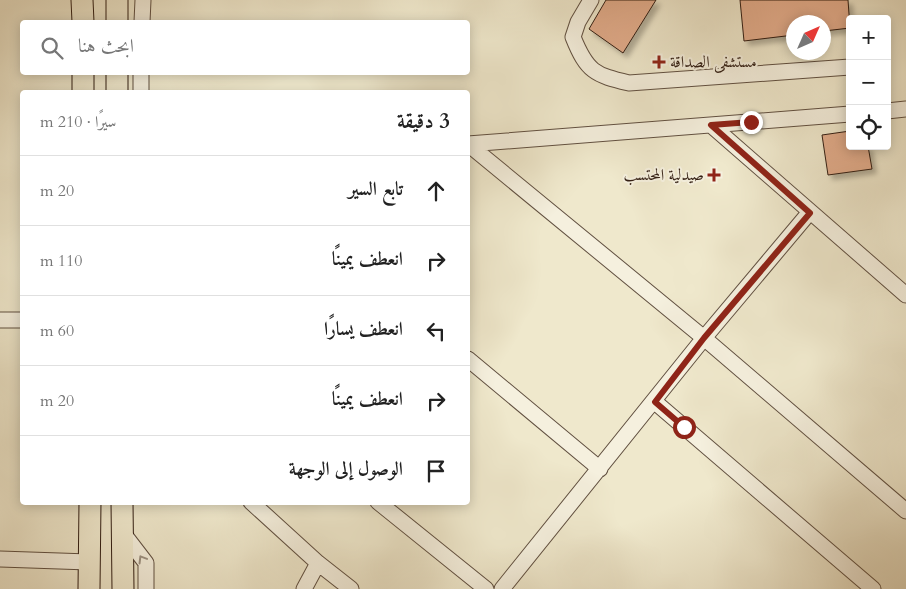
<!DOCTYPE html>
<html lang="ar">
<meta charset="utf-8">
<style>
:root{--surface:#fff;--page:#f6f6f6;--text:#222;--muted:#767676;--line:#e0e0e0}
body{margin:0;font-family:Cardo,Amiri,serif;background:var(--page);color:var(--text);direction:rtl}
.controls{position:absolute;right:15px;top:15px;display:grid;overflow:hidden;border-radius:5px;box-shadow:0 2px 12px #0003}
.controls button{width:45px;height:45px;display:grid;place-items:center;padding:0;border:0;border-bottom:1px solid var(--line);background:var(--surface);color:var(--text);font:25px sans-serif}
.compass{position:absolute;left:786px;top:15px;width:45px;height:45px;border-radius:50%;background:var(--surface);box-shadow:0 2px 12px #0003;rotate:45deg}
.stop{position:absolute;width:15px;height:15px;margin:-11px;border:4px solid #8f2418;border-radius:50%;background:#fff}
.stop.end{background:#8f2418;border-color:#fff;box-shadow:0 1px 5px #0008}
.list{margin:0;padding:0;list-style:none}
h2{display:flex;justify-content:space-between;align-items:center;height:65px;margin:0;padding:0 20px;font-size:21px}
h2 small{font-size:16px;font-weight:400;color:var(--muted)}
.list li{display:grid;grid-template-columns:32px 1fr auto;gap:15px;align-items:center;box-sizing:border-box;height:70px;padding:0 20px;border-top:1px solid var(--line)}
.list b{display:block;font-size:19px;white-space:nowrap}
.list em{font-size:16px;font-style:normal;color:var(--muted)}
.icon{flex:none;width:28px;height:28px;fill:none;stroke:currentColor;stroke-width:2;stroke-linecap:round;stroke-linejoin:round}
.map{position:relative;flex:none;width:906px;height:589px;overflow:hidden;direction:ltr}
.search{position:absolute;background:var(--surface);box-shadow:0 2px 12px #0003;left:20px;top:20px;width:450px;height:55px;display:flex;align-items:center;gap:12px;box-sizing:border-box;padding:0 18px;border-radius:5px;color:var(--muted);font-size:19px}
.panel{position:absolute;background:var(--surface);box-shadow:0 2px 12px #0003;left:20px;top:90px;width:450px;height:415px;border-radius:5px;direction:rtl}
.map>svg:first-child{display:block}
.building{fill:#e2ac8b;stroke:#321e13;filter:url(#shadow)}
.lines{fill:none;stroke-linecap:round;stroke-linejoin:round}
.minor-casing{stroke:#615041;stroke-width:17}
.highway-casing{stroke:#321e13;stroke-width:23}
.minor{stroke:#f5f0de;stroke-width:15}
.highway{stroke:#efe8cc;stroke-width:21}
.oneway{stroke:#9d9283}
.route{stroke:#8f2418;stroke-width:6}
.poi-dot{fill:#8f2418;stroke:#f5f0de;stroke-width:2}
.labels{text-anchor:middle;dominant-baseline:central;stroke-width:4;stroke-linejoin:round;paint-order:stroke}
.poi-label{font-size:16px;fill:#321e13;stroke:#f5f0de;text-anchor:start}
</style>
<div class="map">
<svg width="906" height="589" viewBox="0 0 906 589">
<defs>
<filter id="shadow"><feDropShadow dx="4.5" dy="4.5" stdDeviation="2.5" flood-color="#0004"/></filter>
</defs>
<rect width="100%" height="100%" fill="#efe8cc"/>
<filter id="stains"><feTurbulence type="fractalNoise" baseFrequency=".004" numOctaves="4"/><feColorMatrix values="0 0 0 0 .2 0 0 0 0 .09 0 0 0 0 .02 0 0 0 .5 -.17"/></filter>
<radialGradient id="worn" r=".72"><stop offset=".6" stop-color="#630" stop-opacity="0"/><stop offset="1" stop-color="#630" stop-opacity=".3"/></radialGradient>
<!-- building -->
<path class="building" d="M606 0H656L623 53 589 29Z
M740 0H848L850 28 824 31V22H794V35L744 41Z
M850 131V146H868L872 169 828 175 822 135Z"/>
<g class="lines">
<!-- minor casing -->
<g class="minor-casing">
<path id="minor" d="M591 0 578 22 573 37C587 72 595 75 629 83L850 67
M142 22 143 0
M141 92V72
M887 111 906 109
M711 125 906 295
M468 144 704 338 906 511
M468 144 850 114
M0 320H22
M468 359 600 469
M655 402 873 589
M251 502 318 563 351 589
M378 502 486 589
M123 533 146 563V589
M0 559 89 562
M304 589 318 563
M502 589 704 338 809 213"/>
</g>
<!-- highway casing -->
<g class="highway-casing">
<path id="highway" d="M82 0 83 22
M117 0V22
M83 72V92
M117 72V92
M122 502 123 589
M89 589 90 502"/>
</g>
<!-- minor -->
<use href="#minor" class="minor"/>
<!-- highway -->
<use href="#highway" class="highway"/>
</g>
<!-- one-way arrows -->
<defs><path id="oneway-chevron" d="M-2-3.5L2.5 0L-2 3.5" fill="none" stroke-width="1.6" stroke-linecap="round" stroke-linejoin="round" transform="scale(1.25)"/></defs>
<use class="oneway" href="#oneway-chevron" transform="translate(142 559) rotate(-121)"/>
<g class="lines">
<!-- route -->
<path class="route" d="M684 427 655 402 704 338 810 213 711 125 751 122"/>
</g>
<!-- markers -->
<g class="poi-dot">
<path d="M656.5 54.5h5v5h5v5h-5v5h-5v-5h-5v-5h5z"/>
<path d="M711.5 167.5h5v5h5v5h-5v5h-5v-5h-5v-5h5z"/>
</g>
<g class="labels">
<!-- poi labels -->
<g class="poi-label">
<text x="670" y="62">مستشفى الصداقة</text>
<text x="704" y="175" text-anchor="end">صيدلية المحتسب</text>
</g>
</g>
<rect width="100%" height="100%" filter="url(#stains)"/>
<rect width="100%" height="100%" fill="url(#worn)"/>
</svg>
<div class="controls">
<button>+</button>
<button>−</button>
<button><svg class="icon" aria-label="locate" viewBox="0 0 24 24"><circle cx="12" cy="12" r="6"/><path d="M12 2v4M12 18v4M2 12h4M18 12h4"/></svg></button>
</div>
<svg class="compass" viewBox="-18 -18 36 36"><path d="M0-13l5 13h-10z" fill="#e53935"/><path d="M0 13l5-13h-10z" fill="#767676"/></svg>
<div class="stop" style="left:684px;top:427px"></div>
<div class="stop end" style="left:751px;top:122px"></div>
<div class="search"><svg class="icon" aria-label="search" viewBox="0 0 24 24"><circle cx="10" cy="10" r="6"/><path d="M15 15l6 6"/></svg>ابحث هنا</div>
<section class="panel">
<h2>3 دقيقة<small>سيرًا · 210 m</small></h2>
<ul class="list">
<li><svg class="icon" aria-label="ahead" viewBox="0 0 24 24"><path d="M12 20V5M6 11l6-6 6 6"/></svg><div><b>تابع السير</b></div><em>20 m</em></li>
<li><svg class="icon" aria-label="right" viewBox="0 0 24 24"><path d="M7 20v-9h11M14 6l5 5-5 5"/></svg><div><b>انعطف يمينًا</b></div><em>110 m</em></li>
<li><svg class="icon" aria-label="left" viewBox="0 0 24 24"><path d="M17 20v-9H6M10 6l-5 5 5 5"/></svg><div><b>انعطف يسارًا</b></div><em>60 m</em></li>
<li><svg class="icon" aria-label="right" viewBox="0 0 24 24"><path d="M7 20v-9h11M14 6l5 5-5 5"/></svg><div><b>انعطف يمينًا</b></div><em>20 m</em></li>
<li><svg class="icon" aria-label="arrive" viewBox="0 0 24 24"><path d="M6 21V4h12l-3 4 3 4H6"/></svg><div><b>الوصول إلى الوجهة</b></div></li>
</ul>
</section>
</div>
